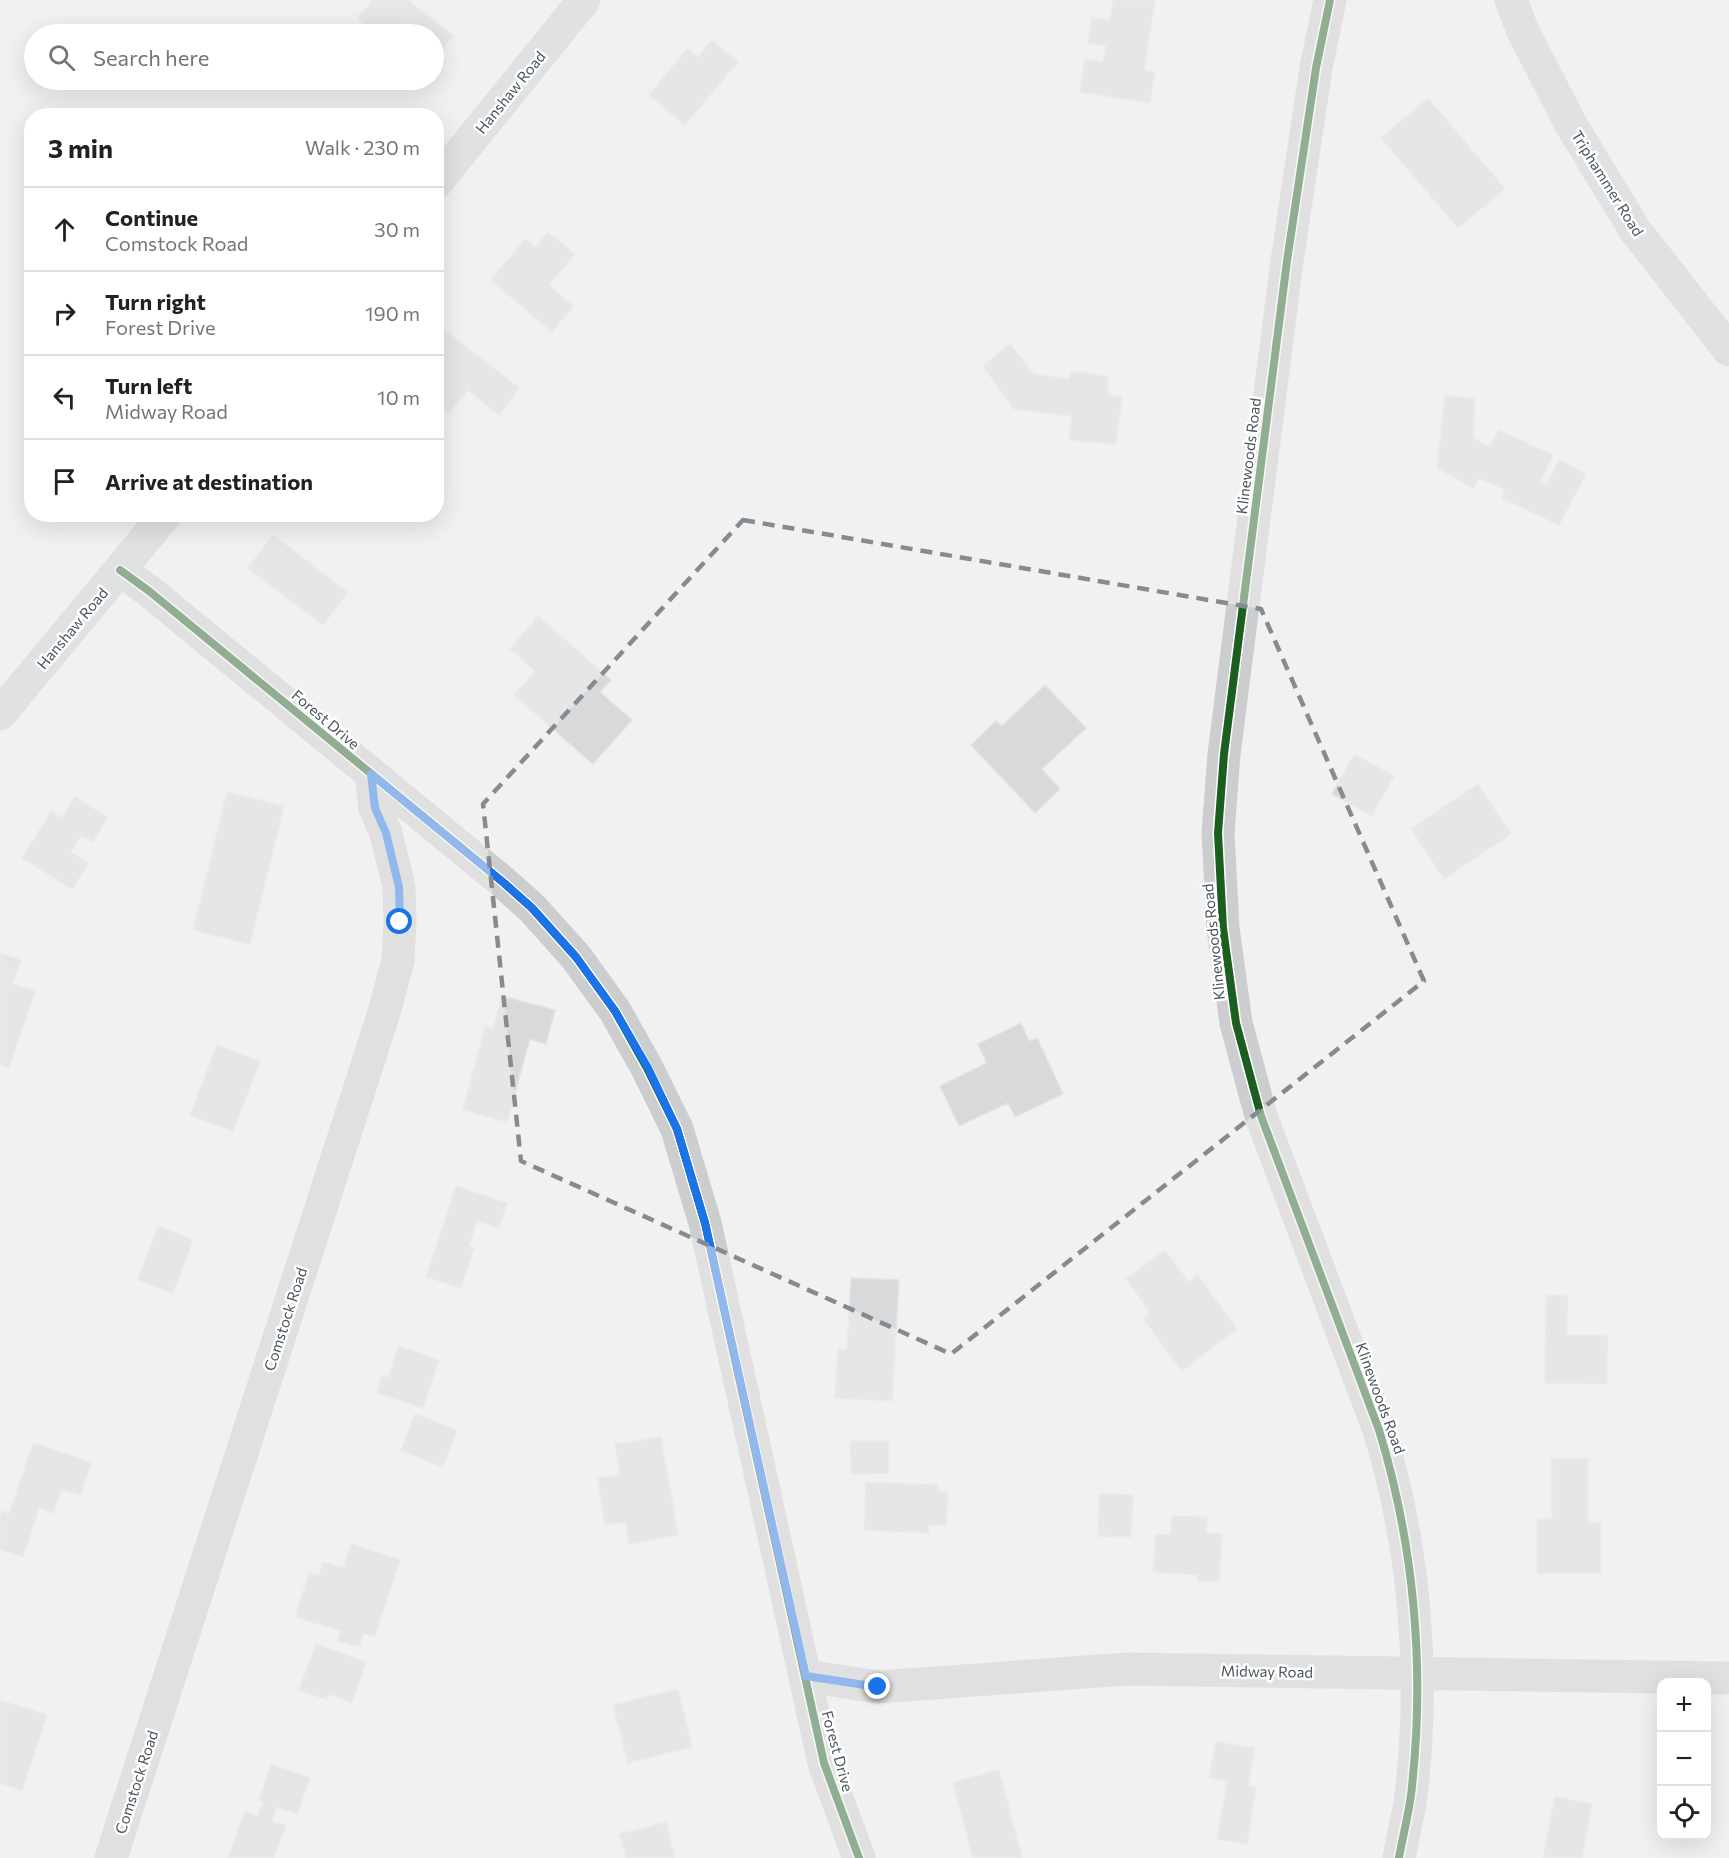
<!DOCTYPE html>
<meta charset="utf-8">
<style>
:root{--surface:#fff;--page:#f6f6f6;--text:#202124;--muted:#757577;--line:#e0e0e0}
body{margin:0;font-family:Commissioner,sans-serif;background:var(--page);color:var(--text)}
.controls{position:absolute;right:18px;bottom:18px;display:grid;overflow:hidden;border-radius:12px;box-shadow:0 6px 24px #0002}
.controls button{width:54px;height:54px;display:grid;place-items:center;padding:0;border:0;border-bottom:2px solid var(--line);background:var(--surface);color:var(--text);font:30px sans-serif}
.stop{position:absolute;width:18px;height:18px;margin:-14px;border:4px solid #1a73e8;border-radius:50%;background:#fff}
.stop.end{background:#1a73e8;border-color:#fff;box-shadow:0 2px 6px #0008}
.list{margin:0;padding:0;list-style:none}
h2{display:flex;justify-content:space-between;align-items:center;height:78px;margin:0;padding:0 24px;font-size:26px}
h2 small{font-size:20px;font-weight:400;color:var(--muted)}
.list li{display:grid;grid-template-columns:39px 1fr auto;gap:18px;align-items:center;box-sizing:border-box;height:84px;padding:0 24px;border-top:2px solid var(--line)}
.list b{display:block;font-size:22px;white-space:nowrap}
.list p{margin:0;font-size:20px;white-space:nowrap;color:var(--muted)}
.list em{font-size:20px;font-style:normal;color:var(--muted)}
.icon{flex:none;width:33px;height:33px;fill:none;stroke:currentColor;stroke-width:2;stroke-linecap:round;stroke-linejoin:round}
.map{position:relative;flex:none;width:1729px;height:1858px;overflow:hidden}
.search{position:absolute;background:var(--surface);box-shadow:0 6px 24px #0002;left:24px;top:24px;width:420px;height:66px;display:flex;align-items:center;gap:15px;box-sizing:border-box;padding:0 21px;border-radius:33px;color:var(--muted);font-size:22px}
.panel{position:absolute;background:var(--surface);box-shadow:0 6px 24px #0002;left:24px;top:108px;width:420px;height:414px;border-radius:24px}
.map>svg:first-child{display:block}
.building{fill:#d8d9da;stroke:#e3e3e4;stroke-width:1.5}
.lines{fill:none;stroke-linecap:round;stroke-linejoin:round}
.street{stroke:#cbcdcf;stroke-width:33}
.secondary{stroke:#cbced1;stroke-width:33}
.cycleway-casing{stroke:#fff;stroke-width:11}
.cycleway{stroke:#1b5e20;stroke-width:8}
.route{stroke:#1a73e8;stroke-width:8}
.marked{fill:none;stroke:#848c91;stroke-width:4.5;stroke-dasharray:12 8;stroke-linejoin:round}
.labels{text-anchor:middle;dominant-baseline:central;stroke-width:5;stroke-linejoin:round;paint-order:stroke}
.street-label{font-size:15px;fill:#48555e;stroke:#fff}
</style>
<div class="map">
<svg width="1729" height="1858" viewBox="0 0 1729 1858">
<rect width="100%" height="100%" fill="#f2f1f1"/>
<!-- building -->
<path class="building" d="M373 0H408L453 36 434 60V34H376L357 19Z
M1113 0H1155L1144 70 1155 72 1150 103 1080 92 1085 59 1103 62 1106 46 1088 43 1092 17 1110 21Z
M712 40 738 62 685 125 649 95 687 49 698 57Z
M1428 98 1505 189 1458 228 1381 138Z
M548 232 575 254 549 285 573 306 552 332 491 280 525 239 535 248Z
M436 323 519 388 499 415 468 390 449 413 436 403V370L445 360 436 353Z
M1010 344 1034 374 1069 379 1071 371 1108 376V395L1122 397 1116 444 1069 440 1072 416 1014 409 983 366Z
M1445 395 1475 399 1473 438 1490 447 1499 430 1553 455 1540 482 1547 484 1559 460 1586 474 1559 525 1502 498 1505 490 1479 478 1473 488 1437 468Z
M273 535 348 592 323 625 248 568Z
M538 616 611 680 600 692 632 720 593 764 514 695 535 671 510 649Z
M1045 685 1086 728 1042 769 1060 789 1035 813 971 745 996 721 1002 726Z
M1354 754 1394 776 1372 816 1332 794Z
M1478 784 1511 834 1444 879 1411 829Z
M227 792 284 806 250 944 193 930Z
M75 797 107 817 93 842 81 835 71 852 89 863 72 889 22 858 51 811 62 818Z
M0 953 21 960 12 984 35 991 9 1067 0 1064Z
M502 996 555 1010 546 1044 530 1039 507 1122 463 1110 485 1026 493 1028Z
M1021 1023 1029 1041 1037 1038 1063 1094 1015 1117 1008 1103 959 1126 940 1086 987 1063 978 1044Z
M217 1045 260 1061 233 1131 190 1115Z
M456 1186 507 1203 499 1228 477 1221 469 1246 474 1248 461 1288 426 1277Z
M158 1226 193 1240 173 1293 138 1280Z
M1165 1250 1189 1282 1198 1275 1237 1329 1182 1371 1143 1318 1150 1312 1126 1279Z
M851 1278 899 1280 892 1401 835 1398 838 1349H847Z
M1546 1295H1568L1567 1335H1608L1607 1384 1545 1383Z
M398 1346 439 1360 423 1408 377 1393 382 1376 388 1378Z
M415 1414 457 1430 443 1467 401 1451Z
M661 1437 678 1535 629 1544 626 1522 605 1525 598 1478 620 1475 615 1444Z
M850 1441H889V1473L851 1474Z
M33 1443 91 1462 81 1495 61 1489 54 1513 39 1508 23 1557 0 1549V1514L1 1511 9 1514Z
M1552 1458H1588V1522H1601V1573H1537V1519H1552Z
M866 1482 938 1485 937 1491 948 1492 946 1525H929V1533L864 1530Z
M1099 1494 1133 1495 1131 1537 1098 1536Z
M1172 1516 1207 1517 1206 1533 1222 1534 1219 1582 1197 1581 1198 1575 1153 1572 1156 1534 1171 1535Z
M351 1544 400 1560 375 1636 363 1633 359 1647 338 1641 341 1631 295 1617 309 1573 319 1576 323 1562 343 1568Z
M316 1644 366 1662 352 1703 328 1694 327 1700 299 1690Z
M678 1689 692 1747 628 1763 613 1705Z
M0 1700 47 1715 22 1790 0 1783Z
M1216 1742 1255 1748 1248 1786 1256 1788 1247 1844 1217 1839 1227 1781 1209 1778Z
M271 1764 310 1778 297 1814 277 1807 272 1821 286 1825 274 1858H228L245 1811 258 1816 263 1802 259 1801Z
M999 1770 1022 1858H973L953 1782Z
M1555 1797 1592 1804 1582 1858H1543Z
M666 1822 675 1858H626L620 1834Z"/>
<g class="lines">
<!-- street -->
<path class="street" d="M1330 0 1316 68 1287 261 1224 754 1218 833 1223 928 1236 1023 1261 1116 1379 1430C1414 1544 1425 1667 1412 1786 1410 1810 1403 1834 1399 1858
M120 570 149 591 504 883 532 908 576 957 615 1011 647 1068 677 1129 705 1223 824 1763 859 1858
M806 1676 878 1687 1128 1669 1729 1678
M111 1858 382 1019 398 961 400 922 399 887 386 833 375 808 371 774"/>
<!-- secondary -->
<path class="secondary" d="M1511 0 1522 29 1570 123 1635 230 1729 350
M436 183 584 0
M0 714 166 514"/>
<!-- cycleway casing -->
<g class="cycleway-casing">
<path id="cycleway" d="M1330 0 1316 68 1287 261 1224 754 1218 833 1223 928 1236 1023 1261 1116 1379 1430C1414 1544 1425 1667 1412 1786 1410 1810 1403 1834 1399 1858
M120 570 149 591 504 883 532 908 576 957 615 1011 647 1068 677 1129 705 1223 824 1763 859 1858"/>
</g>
<!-- cycleway -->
<use href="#cycleway" class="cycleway"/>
</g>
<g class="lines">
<!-- route -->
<path class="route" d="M400 922 399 887 386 833 375 808 371 774 504 883 532 908 576 957 615 1011 648 1068 677 1129 705 1223 806 1676 878 1687"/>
</g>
<!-- marked area -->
<path d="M0 0H1729V1858H0ZM743 520 1261 609 1424 981 951 1354 521 1161 483 804Z" fill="#f2f1f1" fill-opacity=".55" fill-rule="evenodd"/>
<path class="marked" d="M743 520 1261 609 1424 981 951 1354 521 1161 483 804Z"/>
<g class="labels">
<!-- street labels -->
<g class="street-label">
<text transform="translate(510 92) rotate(-51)">Hanshaw Road</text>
<text transform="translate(1608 183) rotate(58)">Triphammer Road</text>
<text transform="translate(1248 456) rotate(-83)">Klinewoods Road</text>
<text transform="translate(72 628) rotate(-50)">Hanshaw Road</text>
<text transform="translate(326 719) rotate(40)">Forest Drive</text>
<text transform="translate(1213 942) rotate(-96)">Klinewoods Road</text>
<text transform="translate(285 1319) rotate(-72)">Comstock Road</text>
<text transform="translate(1381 1398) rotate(70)">Klinewoods Road</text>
<text transform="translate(1267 1671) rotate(1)">Midway Road</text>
<text transform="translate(838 1751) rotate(75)">Forest Drive</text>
<text transform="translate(136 1782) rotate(-72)">Comstock Road</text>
</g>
</g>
</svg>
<div class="controls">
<button>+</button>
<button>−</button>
<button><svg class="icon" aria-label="locate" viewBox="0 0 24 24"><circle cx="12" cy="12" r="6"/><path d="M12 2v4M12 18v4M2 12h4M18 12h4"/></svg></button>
</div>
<div class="stop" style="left:400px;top:922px"></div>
<div class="stop end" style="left:878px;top:1687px"></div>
<div class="search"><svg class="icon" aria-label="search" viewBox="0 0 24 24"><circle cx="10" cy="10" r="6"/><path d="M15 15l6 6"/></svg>Search here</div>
<section class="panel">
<h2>3 min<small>Walk · 230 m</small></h2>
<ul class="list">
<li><svg class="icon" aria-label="ahead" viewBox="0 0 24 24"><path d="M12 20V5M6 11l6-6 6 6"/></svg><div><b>Continue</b><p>Comstock Road</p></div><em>30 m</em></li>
<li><svg class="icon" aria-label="right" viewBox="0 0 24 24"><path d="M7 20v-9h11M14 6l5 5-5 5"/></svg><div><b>Turn right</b><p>Forest Drive</p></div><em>190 m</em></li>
<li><svg class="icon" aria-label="left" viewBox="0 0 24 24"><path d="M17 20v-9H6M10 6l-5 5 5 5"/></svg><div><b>Turn left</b><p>Midway Road</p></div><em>10 m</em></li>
<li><svg class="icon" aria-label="arrive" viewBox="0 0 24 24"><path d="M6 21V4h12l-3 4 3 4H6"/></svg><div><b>Arrive at destination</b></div></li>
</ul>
</section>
</div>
